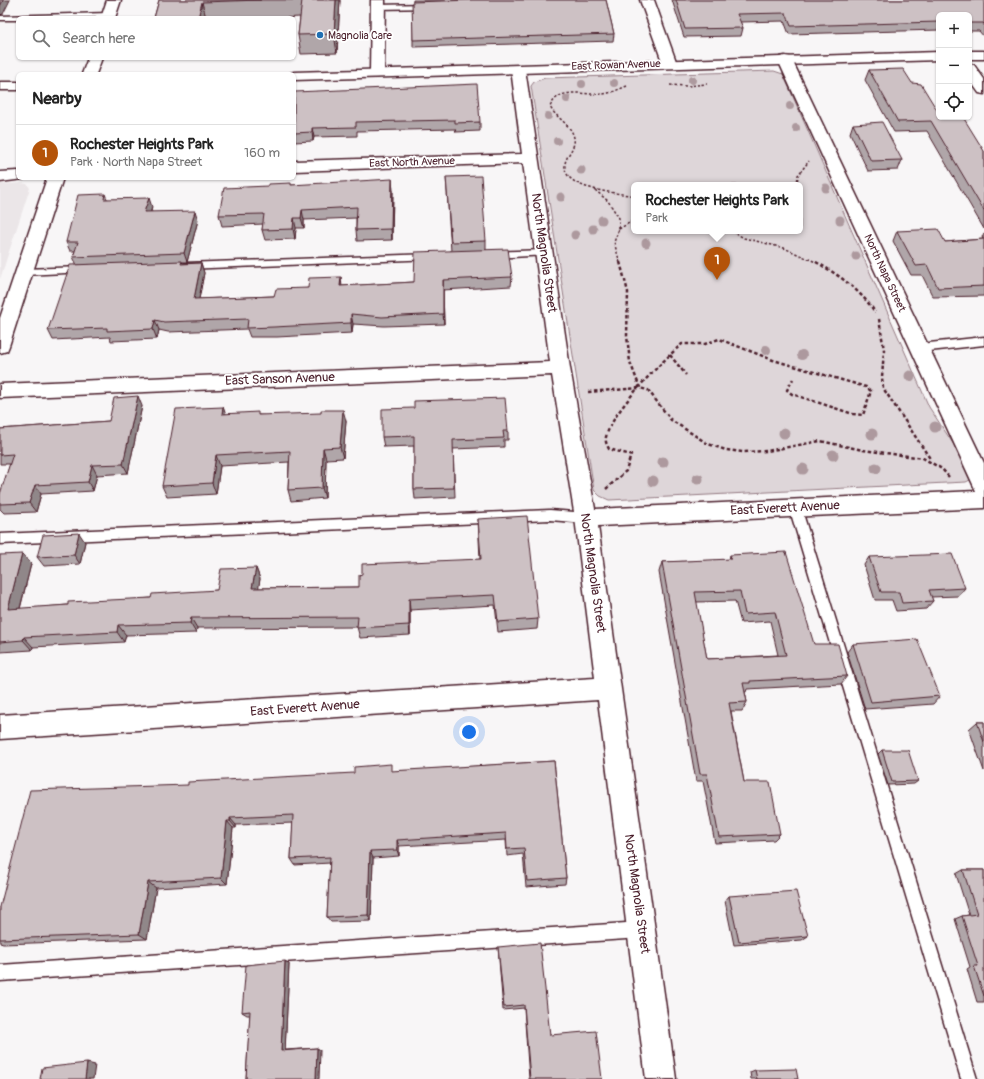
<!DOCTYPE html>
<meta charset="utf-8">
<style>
:root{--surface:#fff;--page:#f6f6f6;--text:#222;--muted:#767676;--line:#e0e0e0;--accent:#b45309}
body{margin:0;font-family:Pangolin,sans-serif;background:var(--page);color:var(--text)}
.controls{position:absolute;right:12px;top:12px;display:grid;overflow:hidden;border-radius:6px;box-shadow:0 1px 3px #0004}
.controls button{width:36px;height:36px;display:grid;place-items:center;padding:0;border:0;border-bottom:1px solid var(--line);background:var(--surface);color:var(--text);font:20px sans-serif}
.you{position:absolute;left:469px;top:732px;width:14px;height:14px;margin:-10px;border:3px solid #fff;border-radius:50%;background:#1a73e8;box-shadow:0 0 0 6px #1a73e833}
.badge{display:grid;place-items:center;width:26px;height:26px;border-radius:50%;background:var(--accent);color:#fff;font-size:13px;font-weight:700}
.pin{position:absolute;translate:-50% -33px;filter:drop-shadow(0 1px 2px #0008)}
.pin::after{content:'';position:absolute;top:21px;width:14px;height:12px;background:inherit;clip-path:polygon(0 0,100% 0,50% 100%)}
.popup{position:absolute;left:631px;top:182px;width:172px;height:52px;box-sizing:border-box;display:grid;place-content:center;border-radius:6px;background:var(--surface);filter:drop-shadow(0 1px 3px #0005);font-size:13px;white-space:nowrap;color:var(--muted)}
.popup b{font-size:15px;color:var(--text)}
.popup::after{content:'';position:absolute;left:50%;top:100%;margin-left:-8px;border:8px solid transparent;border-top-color:var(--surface)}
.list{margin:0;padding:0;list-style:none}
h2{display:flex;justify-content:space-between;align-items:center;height:52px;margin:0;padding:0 16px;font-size:17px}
h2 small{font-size:13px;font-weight:400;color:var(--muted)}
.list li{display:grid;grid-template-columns:26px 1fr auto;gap:12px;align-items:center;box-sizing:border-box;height:56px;padding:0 16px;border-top:1px solid var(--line)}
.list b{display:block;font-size:15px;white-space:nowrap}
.list p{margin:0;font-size:13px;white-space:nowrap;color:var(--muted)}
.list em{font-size:13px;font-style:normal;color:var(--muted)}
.icon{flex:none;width:22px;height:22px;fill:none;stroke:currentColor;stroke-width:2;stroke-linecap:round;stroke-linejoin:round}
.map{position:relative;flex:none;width:984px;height:1079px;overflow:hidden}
.search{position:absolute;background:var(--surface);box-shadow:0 1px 3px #0004;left:16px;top:16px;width:280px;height:44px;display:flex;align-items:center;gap:10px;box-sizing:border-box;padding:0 14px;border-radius:6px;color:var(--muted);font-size:15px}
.panel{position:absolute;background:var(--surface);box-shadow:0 1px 3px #0004;left:16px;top:72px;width:280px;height:108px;border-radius:6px}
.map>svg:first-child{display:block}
.built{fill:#ebe6e8}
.green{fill:#ded6d9;stroke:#947a82;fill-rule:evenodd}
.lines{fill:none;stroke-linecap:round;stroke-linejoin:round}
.lane-casing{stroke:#4a1f2b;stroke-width:3}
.street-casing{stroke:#4a1f2b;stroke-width:3}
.secondary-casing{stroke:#4a1f2b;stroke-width:3}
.path-far1{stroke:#4a1f2b;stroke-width:1.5;stroke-dasharray:2.5 2;stroke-linecap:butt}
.path{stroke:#4a1f2b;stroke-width:2.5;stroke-dasharray:3.5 2.5;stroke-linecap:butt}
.lane{fill:#fff;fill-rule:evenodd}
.street{fill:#fff;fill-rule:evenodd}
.secondary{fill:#fff;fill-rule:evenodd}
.tree{fill:#ad999e}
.wall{fill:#b0a6a9;stroke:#4a1f2b;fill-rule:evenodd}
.shaded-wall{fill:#908789;stroke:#4a1f2b}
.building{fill:#cdc1c4;stroke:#4a1f2b;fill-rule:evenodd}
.poi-dot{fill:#1f6fb2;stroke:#fff;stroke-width:1.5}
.labels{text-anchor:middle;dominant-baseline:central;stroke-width:3.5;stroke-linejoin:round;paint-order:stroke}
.far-poi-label{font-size:11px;fill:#4a1f2b;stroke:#fff;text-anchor:start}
.far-street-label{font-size:11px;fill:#4a1f2b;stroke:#fff}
.street-label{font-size:13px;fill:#4a1f2b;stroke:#fff}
</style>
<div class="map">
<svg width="984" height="1079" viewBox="0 0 984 1079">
<rect width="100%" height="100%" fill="#f8f6f7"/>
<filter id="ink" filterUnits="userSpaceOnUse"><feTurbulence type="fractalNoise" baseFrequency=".025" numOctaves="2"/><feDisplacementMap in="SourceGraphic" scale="8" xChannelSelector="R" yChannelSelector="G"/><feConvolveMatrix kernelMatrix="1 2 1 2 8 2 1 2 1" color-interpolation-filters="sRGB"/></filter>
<g filter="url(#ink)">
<!-- built -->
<path class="built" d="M21 183 27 184 30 188 0 279V184Z"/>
<!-- green -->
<path class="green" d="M774 71 783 74 929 407 954 445 970 477V480L966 482 609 500 600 496 594 490 531 86 534 82 545 78ZM634 185H800V231H634Z"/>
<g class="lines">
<!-- lane casing -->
<g class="lane-casing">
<path id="lane" d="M428 4 432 6 431 8 378 9 374 7 378 5Z
M109 13 113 15 112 17 18 18V20H0V16Z
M544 250 547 251V255L493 258 488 255 493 252Z
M430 254 433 255V259L185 269 180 266 185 263Z
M83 267 88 270 86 272 24 275 19 272 24 269Z
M984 337V345L920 352 915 348 920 344Z
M795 502 799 504 801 507 977 1079H961L789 507 791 504Z
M550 510 586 513 590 515 592 518 590 521 586 523 550 520 0 544V534Z
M641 922 646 925 649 930 646 935 641 938 0 981V965Z"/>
</g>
<!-- street casing -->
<g class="street-casing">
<path id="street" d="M107 0H121L115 18H101Z
M371 0H385L384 73 382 76H372L370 73Z
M640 0H654L677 64 675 67H665L663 64Z
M785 56 790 57 792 60 984 463V508L598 526 676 1079H646L598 700 0 739V715L595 678 575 518 552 375 0 398V384L550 362 523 163 294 171V161L522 154 511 69 513 66H523L525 69 570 368 595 509 976 491 778 60 780 57Z
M88 58H102L96 74H82Z
M969 64 974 65 984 79V94L979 93 969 79Z
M18 171V178H25L24 179 0 182V172Z
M47 178H63L9 346 7 351 0 353V318Z"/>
</g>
<!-- secondary casing -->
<g class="secondary-casing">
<path id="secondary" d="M969 51H984V59H969Z
M939 52V60L294 80V74H288L294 72Z
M0 82H18V90H0Z"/>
</g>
<!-- path-far1 -->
<path class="path-far1" d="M670 85 688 86 707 84
M627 86C619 89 612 93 603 94 585 96 559 85 550 107 556 118 572 125 574 138 576 148 566 155 565 164 562 191 617 192 634 196
M797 185 798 175 809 161
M595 190 608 201 619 218V229L614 242 620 263
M619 229 634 220
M732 231 744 238 784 248 818 263"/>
<!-- path -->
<path class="path" d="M620 262 628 292 627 336 630 362 640 388
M816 262C839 275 860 290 875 312
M879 319 884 350 882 377 883 388 931 460
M670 355 686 375
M588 392 639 388 648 390 671 420 708 444 726 450 743 452 767 451 820 441 863 450 923 458 942 469 949 477
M606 489 626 471 631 455 609 449C607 445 605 442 606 437 612 411 661 362 682 344H705L719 339 773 360 866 387 871 391 863 415 853 414 792 394 787 390 793 379"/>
<!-- lane -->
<use href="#lane" class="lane"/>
<!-- street -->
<use href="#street" class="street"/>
<!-- secondary -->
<use href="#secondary" class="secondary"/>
</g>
<!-- trees -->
<g class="tree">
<circle cx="692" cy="80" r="4"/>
<circle cx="614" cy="83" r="4"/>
<circle cx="582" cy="84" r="4"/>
<circle cx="567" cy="99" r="4"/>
<circle cx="790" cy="106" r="4"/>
<circle cx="548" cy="116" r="4"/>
<circle cx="796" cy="128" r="4"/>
<circle cx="557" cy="141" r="4"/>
<circle cx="581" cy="170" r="4.5"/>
<circle cx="826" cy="188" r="4.5"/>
<circle cx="561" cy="197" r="4.5"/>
<circle cx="602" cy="220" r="4.5"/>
<circle cx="840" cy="220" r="4.5"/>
<circle cx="593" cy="229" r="4.5"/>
<circle cx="575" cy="235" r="4.5"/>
<circle cx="646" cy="243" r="4.5"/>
<circle cx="856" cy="256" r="4.5"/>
<circle cx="766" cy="350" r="5"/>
<circle cx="802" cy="355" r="5"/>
<circle cx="910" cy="376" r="5.5"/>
<circle cx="935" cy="427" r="5.5"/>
<circle cx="784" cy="433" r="5.5"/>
<circle cx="872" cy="434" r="5.5"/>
<circle cx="833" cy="455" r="5.5"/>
<circle cx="663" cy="462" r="5.5"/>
<circle cx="876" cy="468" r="5.5"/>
<circle cx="803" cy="469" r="5.5"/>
<circle cx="698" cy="479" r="5.5"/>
<circle cx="653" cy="481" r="5.5"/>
</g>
<!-- wall -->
<path class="wall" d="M159 0H340L337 53 301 54 298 35 300 17 281 18H154Z
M413 0H606L614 34 613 41 413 47Z
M672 0H984V37L979 31H969V15H939V30L789 34 784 21 740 22 743 28 741 36 684 37Z
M869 70 912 83 937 110 984 151V229L927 131 894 132 865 80Z
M294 97 480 122V131L456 132 455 129 357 131V136L314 137 313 141 294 142Z
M853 124 902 160 898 170 868 171 850 133Z
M446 177 486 241V250L512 277 511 286 443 290 444 324 384 326 353 324 352 333 277 337H250L247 329 168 332 159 330 157 339 111 341 110 337 53 340 48 330 77 265 73 257 75 251H70L66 242 105 194 107 199 152 207 151 212 198 220 187 262H182L183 263H201L204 273 199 299 274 296 308 288 414 282 451 251Z
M292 185 393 190 392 240 357 241 356 230V218L304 220V228H296L295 239 265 240 262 230 263 224 222 226 219 215Z
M897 231 945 242 983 239 982 237 984 233V296L933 297 922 275H911L893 241Z
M142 406 128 473 97 475 93 491 41 494 36 512 4 513 0 509V494L10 464H0V429L109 421Z
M223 407 225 414 259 415 346 421 343 458 326 459 325 498 291 501 288 490 289 462 220 466 216 494 167 497 162 486Z
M414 408 508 431V440H504V447L453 449 455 497 415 499 414 489V446L384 447 382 437Z
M478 519 538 619 537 629 498 632 495 605 410 610V635L360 638 357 627 197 628 196 633 126 635 124 642 33 647 32 650 0 652V555L31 564 20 609 151 598 217 590 256 568 260 579 258 588 359 587 480 559Z
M85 542 80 564 44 566 37 557Z
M730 555 814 644 847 676 841 684 747 689 746 692H745L747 702 742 711H731L744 782 780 834 774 840 715 843 703 781H696L659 572 662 562 729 560ZM735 601 741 623 770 621 778 655 707 659 696 602Z
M869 557 965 588 958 596 931 597 933 601 926 609 896 611 892 600H875L864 565Z
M853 644 940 696 933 704 865 709 847 652Z
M977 722H984V771L969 729Z
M882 750 918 781 914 784 888 785 878 754Z
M554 761 566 878 565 884 526 887 523 854 507 856 506 840 399 846V856L373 858 371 921 331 922 327 917 330 863 295 865 291 859 293 823 236 825V828H233L227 884 156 888 147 939 3 944 0 943V907L188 785Z
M963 870H984V1002H977L967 969 970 967 955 919 962 916 969 915 956 874Z
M729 896 808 936 802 940 734 945 725 901Z
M498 947 550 1035 602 1079H529L524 1008 503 1010Z
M285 961 289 964 285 1050 317 1048 320 1050 246 1079 250 1015H247L242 1012Z
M755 1070 798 1079H751L750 1072Z"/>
<!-- shaded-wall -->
<path class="shaded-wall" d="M3 0H10L3 14 0 15V6Z
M336 0H340L337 53 334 34Z
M202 2 206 18H198Z
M312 128 314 137 313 141 312 132Z
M392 179 393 190 392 240 391 229Z
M149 198 152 207 148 221 144 212Z
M302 210 304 220V228L301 218Z
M195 211 198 220 187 262 184 253Z
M294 218 296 228 295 239 293 229Z
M201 263 204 273 197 309 194 299Z
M341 277 342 287 340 286Z
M443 280V290L444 324 443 314Z
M351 314 353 324 352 333 351 323Z
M155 320 159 330 157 339 153 329Z
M138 396 142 406 128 473 123 464Z
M223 407 227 418 222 414Z
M343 410 346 421 343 458 340 447Z
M323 448 326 459 325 498 322 488Z
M216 455 220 466 216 494 212 483Z
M92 465 97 475 93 491 88 482Z
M35 485 41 494 36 512 29 503Z
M79 533 85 542 80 564 74 555Z
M22 554 31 564 17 620 8 609Z
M256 568 260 579 257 599 252 588Z
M409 599 410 610V635L409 625Z
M191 618 197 628 196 633 190 623Z
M118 625 126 635 124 642 117 632Z
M24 637 33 647 32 650 23 640Z
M230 818 236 825V828L230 821Z
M227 821 233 828 227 884 221 878Z
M397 840 399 846V856L397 850Z
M370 851 373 858 371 921 368 915Z
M148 882 156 888 147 939 139 934Z
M285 961 289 964 285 1053 281 1051Z
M317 1048 320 1050 319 1079H316Z
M87 1063 95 1065 93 1079H85Z"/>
<!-- building -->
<path class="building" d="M0 0H3L0 6Z
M159 0H261L202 2 198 18H154Z
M302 0H336L334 34 298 35Z
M472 0H606L614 34 413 40 412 2Z
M676 0H984V24L983 23H969V15H939V22L791 26 786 13 737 14 743 28 685 29Z
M903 69 912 83 921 84 937 110H939V117H963L984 151V211L931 121 898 122 869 70Z
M477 84 480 122 455 123V120L356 122V127L312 128V132L294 133V97L295 92Z
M882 122 902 160 871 161 853 124Z
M481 176 486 241 451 242 446 177Z
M392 179 391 229 356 230 357 207 302 210 301 218H294L293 229 262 230 264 214 219 215 224 188 268 186V184L291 183V185Z
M105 194 104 199 149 198 144 212 195 211 184 253 73 257 78 242H66L78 195Z
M938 229 945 242 984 239V286L938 288 927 265 916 266 897 231Z
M508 249 512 277 443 280V314L382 317 351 314V323L274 327 247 328 248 319 164 322 155 320 153 329 107 331V328L48 330 70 265 182 261 181 264 201 263 194 299 274 296 276 289 308 288 309 278 341 277 340 286 414 282 415 252Z
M138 396 123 464 92 465 88 482 35 485 29 503 0 504V494L13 454 0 455V429L109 421 114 398Z
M505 398 508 431H503L504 438 453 440 454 488 414 489V436L382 437V409L414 408V401Z
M223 407 222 414 258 412V415L321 413V410H343L340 447 323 448 322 488 288 490 290 451 216 455 212 483 162 486 176 409Z
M527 516 538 619 498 622 495 595 409 599V625L357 628 358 617 191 618 190 623 118 625 117 632 24 637 23 640 0 642V555L22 554 8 609 68 605V602L151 598 152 594 217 590 221 569 256 568 252 588 359 587V575L362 574V564L481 559 478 519Z
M79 533 74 555 37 557 43 535Z
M786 552 814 644H838L847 676 750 681V683H743L747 702 729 703 744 782H770L780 834 719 837 707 774H700L662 562 731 559 730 555ZM740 591 745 614 775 612 786 655 707 659 695 592Z
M952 554 965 588 929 590 933 601 902 603 899 592H881L869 557Z
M917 639 940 696 871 702 853 644Z
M977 722H984V742Z
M882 750H908L918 781 892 782Z
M554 761 566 878 527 881 524 848 507 849 506 833 397 840V850L370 851 368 915 327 917 330 857 291 859 293 815 230 818V821H227L221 878 148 882 139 934 0 939V907L30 790 188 785V782L354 773V767L391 764V771Z
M963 870H984V996L974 966H978L962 916 977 914Z
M796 891 808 936 739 942 729 896Z
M540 943 550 1035 596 1031 602 1079H530L524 1005 504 1007 498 947Z
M285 961 281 1051 317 1048 316 1079H246L250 1011 242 1012 246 965Z
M87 1063 85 1079H40L42 1068Z
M796 1069 798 1079H757L755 1070Z"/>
</g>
<!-- markers -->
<circle class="poi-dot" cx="320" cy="35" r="4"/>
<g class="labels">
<!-- far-poi labels -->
<g class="far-poi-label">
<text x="328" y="35">Magnolia Care</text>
</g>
<!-- far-street labels -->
<g class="far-street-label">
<text transform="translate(616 65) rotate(-2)">East Rowan Avenue</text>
<text transform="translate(412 162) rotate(-2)">East North Avenue</text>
<text transform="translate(885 273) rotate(65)">North Napa Street</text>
</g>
<!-- street labels -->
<g class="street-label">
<text transform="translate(544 253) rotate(82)">North Magnolia Street</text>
<text transform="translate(280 379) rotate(-2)">East Sanson Avenue</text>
<text transform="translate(785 508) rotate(-3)">East Everett Avenue</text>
<text transform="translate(593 573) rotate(82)">North Magnolia Street</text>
<text transform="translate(305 708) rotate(-4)">East Everett Avenue</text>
<text transform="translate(637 894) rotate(82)">North Magnolia Street</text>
</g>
</g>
</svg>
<div class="controls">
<button>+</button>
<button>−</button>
<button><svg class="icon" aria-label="locate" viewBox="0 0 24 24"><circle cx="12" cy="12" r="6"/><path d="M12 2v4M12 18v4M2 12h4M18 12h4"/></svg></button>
</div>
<div class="you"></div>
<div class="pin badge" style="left:717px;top:280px">1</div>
<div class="popup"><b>Rochester Heights Park</b>Park</div>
<div class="search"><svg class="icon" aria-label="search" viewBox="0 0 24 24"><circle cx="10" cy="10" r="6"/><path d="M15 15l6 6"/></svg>Search here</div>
<section class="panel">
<h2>Nearby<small></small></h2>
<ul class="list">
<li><span class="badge">1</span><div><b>Rochester Heights Park</b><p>Park · North Napa Street</p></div><em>160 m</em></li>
</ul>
</section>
</div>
